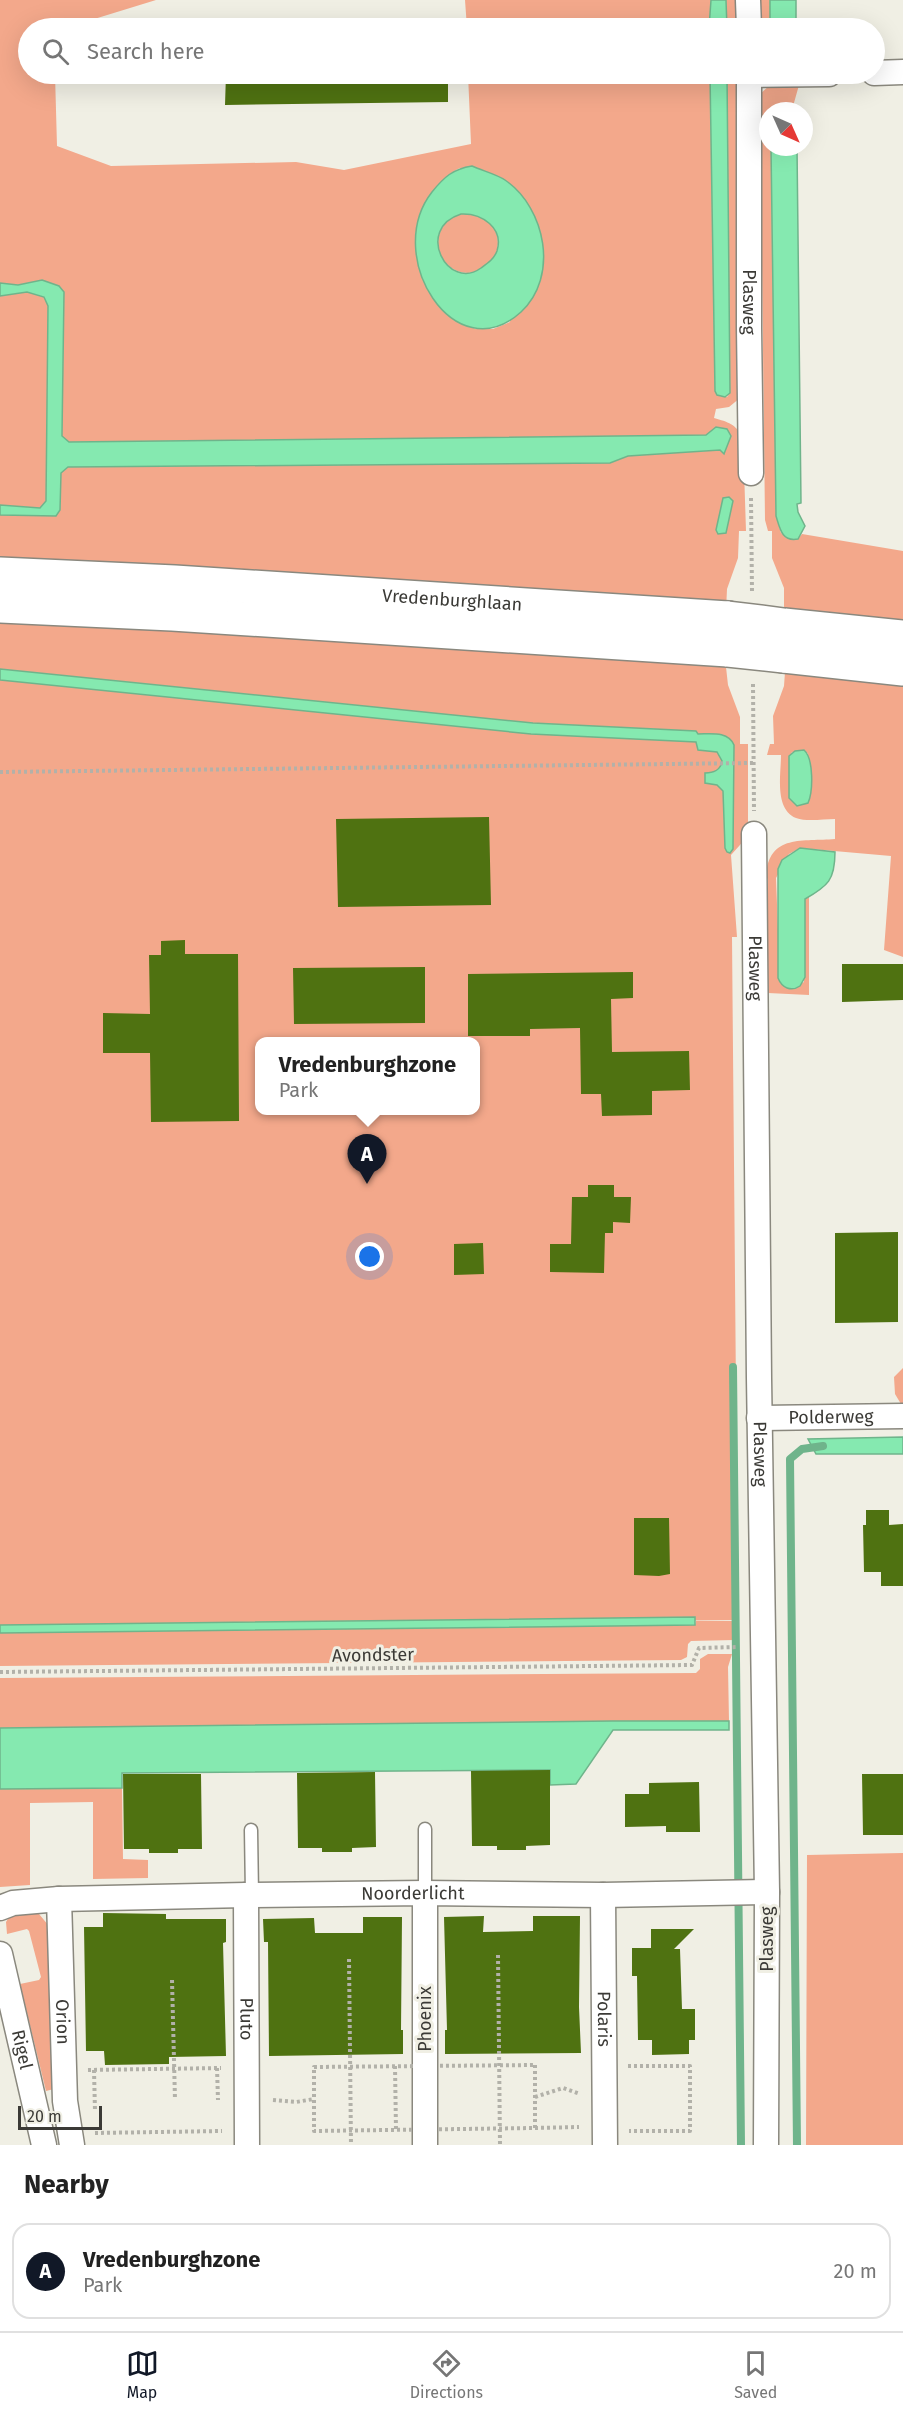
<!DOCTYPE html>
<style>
:root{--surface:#fff;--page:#f6f6f6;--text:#222;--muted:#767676;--line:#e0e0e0;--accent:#111827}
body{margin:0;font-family:"Fira Sans",sans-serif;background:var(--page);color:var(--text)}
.compass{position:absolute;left:759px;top:102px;width:54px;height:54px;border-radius:50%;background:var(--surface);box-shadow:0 6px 24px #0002;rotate:135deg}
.scale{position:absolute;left:18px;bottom:15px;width:84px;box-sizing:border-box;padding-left:6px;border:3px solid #3b3a36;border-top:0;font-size:16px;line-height:21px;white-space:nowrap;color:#3b3a36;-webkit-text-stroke:4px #f0efe4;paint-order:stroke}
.you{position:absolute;left:370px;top:1257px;width:21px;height:21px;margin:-15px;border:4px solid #fff;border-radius:50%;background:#1a73e8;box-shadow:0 0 0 9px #1a73e833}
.badge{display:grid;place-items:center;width:39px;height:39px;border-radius:50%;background:var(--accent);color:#fff;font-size:20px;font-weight:700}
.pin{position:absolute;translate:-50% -50px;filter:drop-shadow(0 2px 3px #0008)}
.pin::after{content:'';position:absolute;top:32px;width:21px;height:18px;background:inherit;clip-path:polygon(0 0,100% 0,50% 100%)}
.popup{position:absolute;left:255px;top:1037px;width:225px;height:78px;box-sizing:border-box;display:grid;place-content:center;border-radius:12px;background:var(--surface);filter:drop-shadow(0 2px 4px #0005);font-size:20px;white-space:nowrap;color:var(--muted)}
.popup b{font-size:22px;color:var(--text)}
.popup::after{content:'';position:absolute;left:50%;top:100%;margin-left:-12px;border:12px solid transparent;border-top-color:var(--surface)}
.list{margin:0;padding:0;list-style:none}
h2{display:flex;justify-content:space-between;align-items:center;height:78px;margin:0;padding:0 24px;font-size:26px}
h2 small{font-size:20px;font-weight:400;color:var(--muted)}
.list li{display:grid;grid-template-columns:39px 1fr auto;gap:18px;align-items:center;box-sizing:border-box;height:96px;margin:0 12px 12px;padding:0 12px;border:2px solid var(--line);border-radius:18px}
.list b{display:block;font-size:22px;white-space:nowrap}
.list p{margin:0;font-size:20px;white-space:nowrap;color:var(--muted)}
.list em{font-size:20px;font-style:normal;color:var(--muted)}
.icon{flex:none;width:33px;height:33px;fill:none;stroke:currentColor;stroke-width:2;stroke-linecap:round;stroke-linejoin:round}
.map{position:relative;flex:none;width:903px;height:2145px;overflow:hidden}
.search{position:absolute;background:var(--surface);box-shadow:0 6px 24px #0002;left:18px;right:18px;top:18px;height:66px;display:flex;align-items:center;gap:15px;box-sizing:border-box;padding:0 21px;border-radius:33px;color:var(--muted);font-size:22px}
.sheet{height:186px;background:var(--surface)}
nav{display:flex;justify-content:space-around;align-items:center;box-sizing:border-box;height:84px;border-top:2px solid var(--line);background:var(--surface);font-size:16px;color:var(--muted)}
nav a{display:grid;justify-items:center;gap:3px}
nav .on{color:var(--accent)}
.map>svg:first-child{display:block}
.green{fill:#f3a88b;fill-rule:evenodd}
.water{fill:#85e9b0;stroke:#6fb48b;stroke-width:1.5;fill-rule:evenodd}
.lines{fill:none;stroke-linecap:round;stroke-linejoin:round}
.stream{stroke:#6fb48b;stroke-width:8}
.building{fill:#4f7211}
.lane-casing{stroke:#8a887e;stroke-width:15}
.street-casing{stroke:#8a887e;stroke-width:27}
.secondary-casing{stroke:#8a887e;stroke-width:36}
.path{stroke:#b2b1a9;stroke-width:4;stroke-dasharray:3 3;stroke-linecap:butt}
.lane{stroke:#fff;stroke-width:12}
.street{stroke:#fff;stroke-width:24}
.secondary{stroke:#fff;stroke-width:33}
.secondary-bridge-casing{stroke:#8a887e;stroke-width:36;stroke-linecap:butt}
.secondary-bridge{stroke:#fff;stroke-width:33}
.labels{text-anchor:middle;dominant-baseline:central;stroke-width:6;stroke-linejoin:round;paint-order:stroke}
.street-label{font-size:18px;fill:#3b3a36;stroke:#f0efe4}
</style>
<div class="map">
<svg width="903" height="2145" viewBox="0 0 903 2145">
<rect width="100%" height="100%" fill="#f0efe4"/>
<!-- green -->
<path class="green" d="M0 0H156L65 28H28V74H55L57 146 111 166 296 162 344 170 471 144 468 74H710L715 391 719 396 727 397 730 393 727 74H739L740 398 729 407 716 409 714 418C728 422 736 424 743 438L746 531H739L738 558 727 589 726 611 0 565V515L56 516 60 510 61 473 68 467 610 463 628 456 721 450 726 448 731 436 727 429 716 427 706 435 66 442 62 436 64 304 50 284 42 280 18 285 0 283ZM460 168 521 194 510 322 493 329H475L415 234C427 211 435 179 460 168Z
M465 0H711L709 28H467Z
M726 0H739V28H727Z
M760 0H770V28H760Z
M770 85H799L792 110 781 108 768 111V147H771L776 516 781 533 798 539 802 534 903 551V629L811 619 812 611 784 608V588L772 558V531H768L765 520 760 94Z
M438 243a30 30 0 1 1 60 0a30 30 0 1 1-60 0Z
M27 292 44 297 48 306 46 501 40 508 0 505V296Z
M0 613 726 667 728 685 740 717V744H748V836L731 855 737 937H732L738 1620 0 1628V680L696 742 731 748V851L733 849 734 745 724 735 698 734 696 731 533 723 0 669ZM259 1042H475V1110H259Z
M785 672 903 677V957L884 950 891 856 800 848 789 854 776 878 780 983 791 989 804 982 805 899 809 897V995L768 993V879L766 877C768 833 804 842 835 839V819C823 819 807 822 796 818 774 809 781 774 781 755H767L770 744H774L773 716 784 686ZM792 752H806L808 754 810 796 789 761Z
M903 1368V1404H901L895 1394 894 1377Z
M696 1621H733L734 1640 691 1641 688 1644 687 1657 681 1660 0 1666V1633L695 1625Z
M708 1654H732L728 1667 729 1721 0 1728V1678L696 1673 700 1669V1659Z
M122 1788 123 1859 148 1860V1878L93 1879V1802L30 1803V1885L0 1887V1789Z
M903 1853V2145H806L807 1855Z
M15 1913 39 1914 49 1926 51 2056 54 2089 46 2091 20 1984 39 1980 41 1977 29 1931 27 1929 7 1934 6 1922 11 1914Z"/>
<!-- water -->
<path class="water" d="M711 0H726L727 28H709Z
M770 0H796V28H770Z
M710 74H727L730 393 725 397 717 395 715 391Z
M771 147H797L801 503 797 504 798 512 805 526 798 539C782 542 780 529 776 516Z
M472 166C483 171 496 174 505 180 546 208 559 277 521 312 455 372 382 256 432 192 444 177 453 169 472 166ZM461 214C482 213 504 228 497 251 494 259 488 263 481 268 448 292 414 229 461 214Z
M42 280 59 286 64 292 62 436 69 442 706 435 716 427 727 429 731 436 724 454 720 450 628 456 610 463 68 467 61 473 60 510 56 516 0 515V505L40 508 46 501 48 306 44 297 27 292 0 296V283L18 285Z
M729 497 733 501 726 533 718 534 716 530 723 498Z
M0 669 533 723 696 731 698 734C711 734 728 731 734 745L733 849 730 853 727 852 725 848 723 791 717 785 705 783V773C713 773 721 770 722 761L717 752 698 750 696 742 531 734 0 680Z
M804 750C814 759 813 792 808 803L797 806 789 798V756L795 751Z
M800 848 835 852C835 880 828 886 805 899V977L800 986C791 992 782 988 778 978V869L782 860Z
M903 1437V1454H816L808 1439Z
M695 1617V1625L0 1633V1625Z
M612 1721H729V1730H613L576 1784 550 1785V1770L122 1773V1788L0 1789V1728Z"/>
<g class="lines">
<!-- stream -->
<path class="stream" d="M733 1367 741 2145
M797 2145 790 1459 802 1449 823 1446"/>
</g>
<!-- building -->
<path class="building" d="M226 74H448V102L225 105Z
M489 817 491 905 338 907 336 819Z
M185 940V954H238L239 1121 151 1122 150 1053H103V1013L150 1014 149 955H161V941Z
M842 964H903V1000L842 1002Z
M425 967V1023L294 1024 293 968Z
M633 972V998L611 999 612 1052 689 1051 690 1090 652 1091V1115L602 1116 601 1094H581L580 1028 530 1029V1036H468V974Z
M588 1185H614V1197H631L630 1223 613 1222V1233H605L604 1273 550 1272V1244H571L572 1197H588Z
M898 1232V1322L835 1323V1233Z
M483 1243 484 1274 454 1275V1244Z
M866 1510H889V1525L903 1524V1586H881V1572H864L863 1525H866Z
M634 1518H669L670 1574 659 1576 634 1575Z
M550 1770V1845L526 1846V1850H497V1846H472L471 1771Z
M375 1772 376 1847 352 1848V1852H322V1848H298L297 1773Z
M123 1774H201L202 1849H178V1853H149V1849H124Z
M862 1774H903V1835H863Z
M699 1782 700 1832H666V1826L625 1827V1794H649V1783Z
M103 1913 166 1914V1919H226V1942L223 1943 226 2056 169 2057V2064L105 2065 104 2051H86L84 1927H103Z
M484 1916 483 1932 533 1931V1916H580L579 2007 581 2053 445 2054V2030H447L444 1917Z
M363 1917H402L401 2030H403V2054L269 2056 268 1942H264L263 1919 314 1918 315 1933H363Z
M651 1929H694L674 1949H680L682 2009H695V2040H689V2054L652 2055V2040H638L637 1976H632V1948H651Z"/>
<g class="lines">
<!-- lane casing -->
<g class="lane-casing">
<path id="lane" d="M425 1829V1893
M251 1830 252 1895"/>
</g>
<!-- street casing -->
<g class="street-casing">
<g id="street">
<path d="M748 0 749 28"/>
<path d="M874 73 903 72"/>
<path id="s1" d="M749 74V328L751 473"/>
<path d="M749 75 829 74"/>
<path id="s2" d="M754 834 759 1378 767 1892 766 2145"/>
<path id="s3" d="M759 1418 903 1416"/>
<path id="s4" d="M246 1895 247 2145"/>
<path id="s5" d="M603 1895 605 2145"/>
<path id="s6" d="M59 1899 65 2101 72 2145"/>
<path id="s7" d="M0 1908 13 1903 59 1899 246 1895 425 1893 603 1895 767 1892"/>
<path id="s8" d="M0 1954 44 2145"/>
<path d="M425 2145V1893"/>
</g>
</g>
<!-- secondary casing -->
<g class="secondary-casing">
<g id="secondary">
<path id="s9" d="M0 574 175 582 728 618"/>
<path d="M0 606 172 614 728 650"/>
<path d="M784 625 903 637"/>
<path d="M784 656 903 669"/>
</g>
</g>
<!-- path -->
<path class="path" d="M751 498 752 592
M753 684 754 811
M0 772 753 763
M0 1672 692 1665 699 1648 738 1647
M498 1955 500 2145
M349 1959 351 2145
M172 1980 175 2100
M535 2065V2128L314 2131V2067Z
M395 2066 396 2130
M628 2066H690V2131H629
M217 2068 218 2100
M88 2070 221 2068
M94 2070 95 2111
M535 2097 563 2088 580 2094
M273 2100 296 2102 314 2099
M535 2128 579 2127
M95 2133 222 2131"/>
<!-- lane -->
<use href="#lane" class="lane"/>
<!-- street -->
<use href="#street" class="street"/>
<!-- secondary -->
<use href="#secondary" class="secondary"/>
<!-- secondary-bridge casing -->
<g class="secondary-bridge-casing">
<path id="secondary-bridge" d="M728 618 784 625
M728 650 784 656"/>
</g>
<!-- secondary-bridge -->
<use href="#secondary-bridge" class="secondary-bridge"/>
</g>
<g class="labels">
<!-- street labels -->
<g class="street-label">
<text stroke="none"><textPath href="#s1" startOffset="228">Plasweg</textPath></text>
<text stroke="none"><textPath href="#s9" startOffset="453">Vredenburghlaan</textPath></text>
<text stroke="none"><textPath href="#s2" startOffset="134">Plasweg</textPath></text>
<text stroke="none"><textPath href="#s3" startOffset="72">Polderweg</textPath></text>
<text stroke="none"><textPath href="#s2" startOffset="620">Plasweg</textPath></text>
<text transform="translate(373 1655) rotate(-1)">Avondster</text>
<text stroke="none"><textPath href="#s7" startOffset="414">Noorderlicht</textPath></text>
<text transform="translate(767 1939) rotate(-90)">Plasweg</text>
<text transform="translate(425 2019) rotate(-90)">Phoenix</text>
<text stroke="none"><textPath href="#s4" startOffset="124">Pluto</textPath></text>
<text stroke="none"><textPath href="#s5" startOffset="124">Polaris</textPath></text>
<text stroke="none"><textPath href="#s6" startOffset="123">Orion</textPath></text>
<text stroke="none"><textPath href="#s8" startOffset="98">Rigel</textPath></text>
</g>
</g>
</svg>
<svg class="compass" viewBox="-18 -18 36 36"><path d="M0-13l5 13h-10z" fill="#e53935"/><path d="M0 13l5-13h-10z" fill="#767676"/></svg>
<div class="scale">20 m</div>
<div class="you"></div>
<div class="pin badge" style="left:367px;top:1184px">A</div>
<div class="popup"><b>Vredenburghzone</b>Park</div>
<div class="search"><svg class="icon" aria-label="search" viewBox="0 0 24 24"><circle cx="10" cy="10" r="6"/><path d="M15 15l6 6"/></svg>Search here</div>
</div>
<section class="sheet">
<h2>Nearby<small></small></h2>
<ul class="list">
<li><span class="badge">A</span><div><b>Vredenburghzone</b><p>Park</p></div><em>20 m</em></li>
</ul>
</section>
<nav>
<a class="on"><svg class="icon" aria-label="map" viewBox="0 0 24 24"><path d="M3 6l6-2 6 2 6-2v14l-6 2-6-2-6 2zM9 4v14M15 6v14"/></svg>Map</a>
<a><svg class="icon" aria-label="directions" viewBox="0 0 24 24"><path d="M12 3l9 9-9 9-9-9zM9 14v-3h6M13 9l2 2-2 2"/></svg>Directions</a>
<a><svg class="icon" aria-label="saved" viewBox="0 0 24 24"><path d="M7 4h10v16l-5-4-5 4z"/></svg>Saved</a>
</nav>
